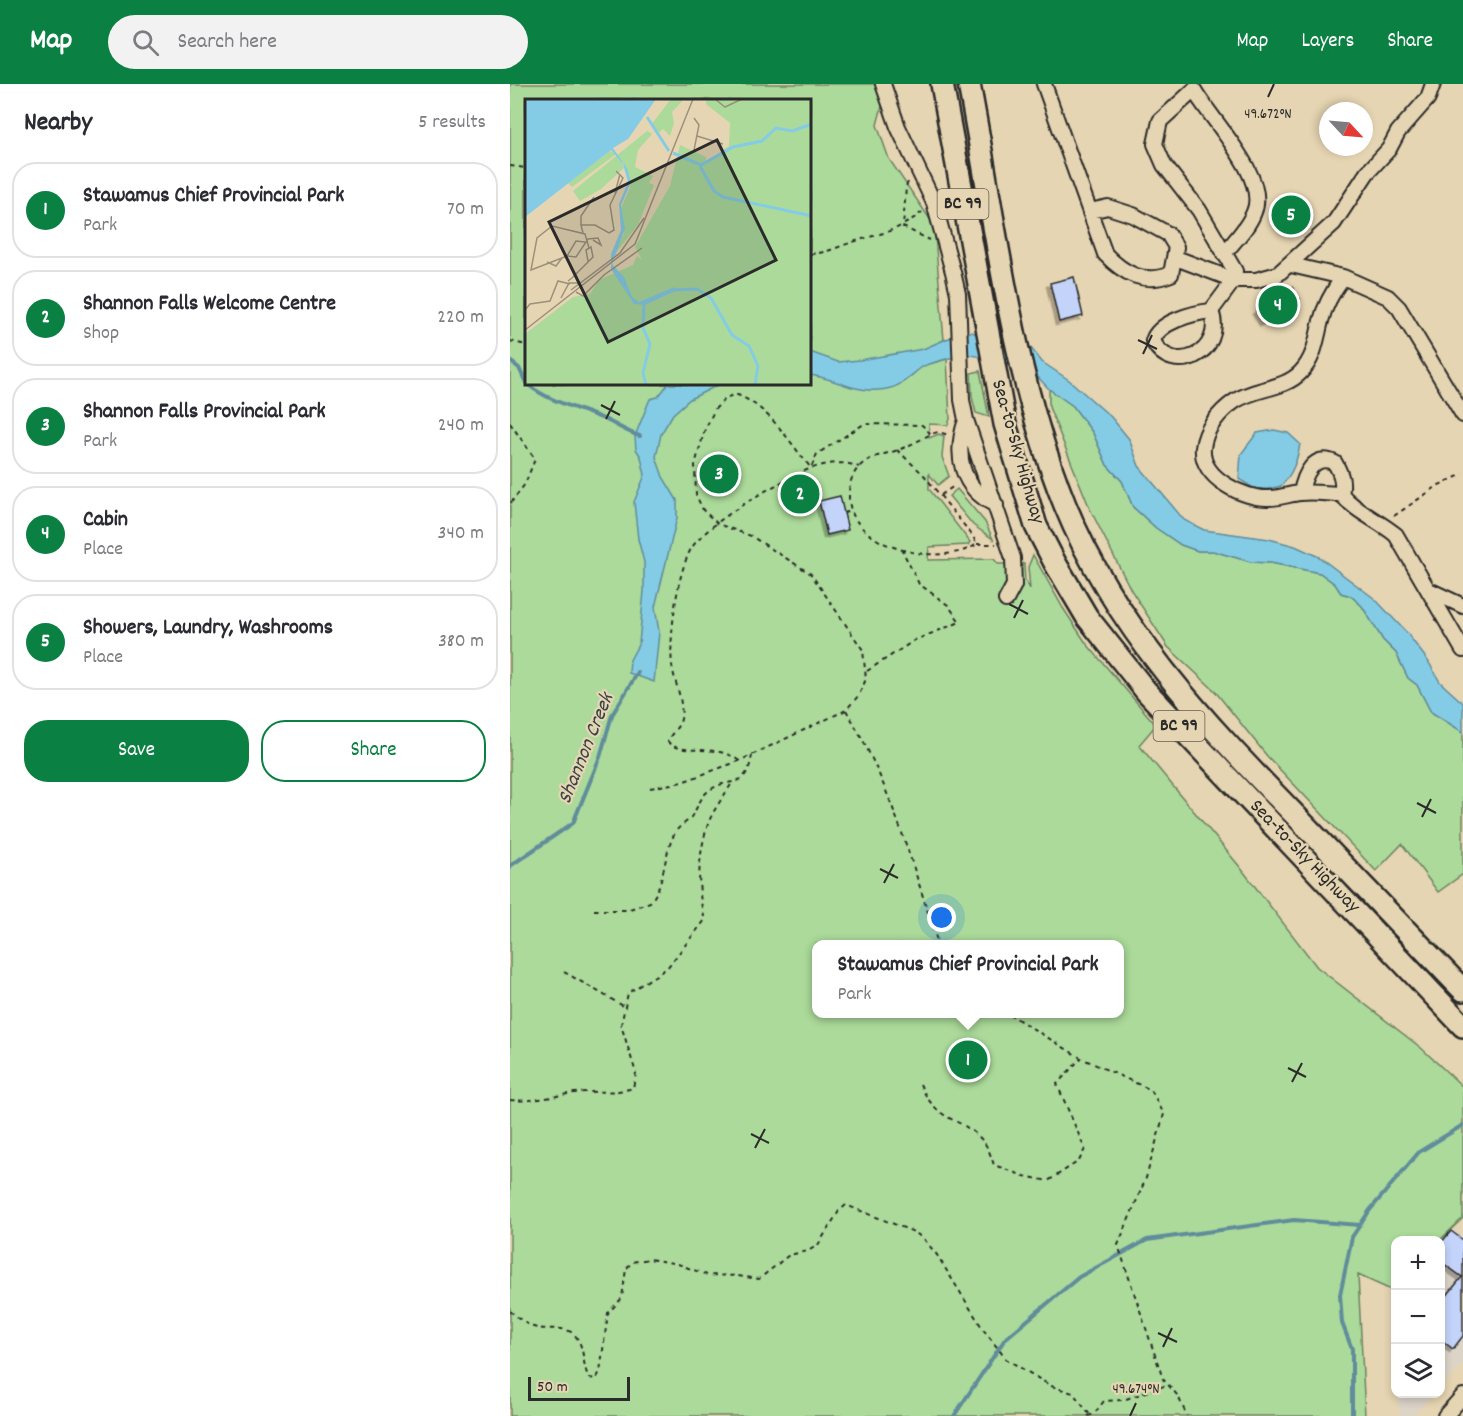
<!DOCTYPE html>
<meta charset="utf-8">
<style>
:root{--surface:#fff;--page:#f2f2f3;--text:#2b2b33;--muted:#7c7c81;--line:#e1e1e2;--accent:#0b8043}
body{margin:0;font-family:Dekko,sans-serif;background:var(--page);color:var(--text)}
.controls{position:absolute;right:18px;bottom:18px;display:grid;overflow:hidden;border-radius:12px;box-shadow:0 3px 9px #0003}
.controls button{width:54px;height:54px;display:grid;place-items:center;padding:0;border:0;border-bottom:2px solid var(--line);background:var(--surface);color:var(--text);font:30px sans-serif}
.compass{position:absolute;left:809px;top:18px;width:54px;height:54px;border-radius:50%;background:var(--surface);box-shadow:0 3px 9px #0003;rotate:116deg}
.scale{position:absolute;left:18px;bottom:15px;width:102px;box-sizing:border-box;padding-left:6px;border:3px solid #2b2b2b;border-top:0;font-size:16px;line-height:21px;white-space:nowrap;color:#2b2b2b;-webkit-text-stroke:4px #e6d5b2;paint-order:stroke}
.you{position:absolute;left:432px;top:834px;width:21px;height:21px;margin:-15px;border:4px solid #fff;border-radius:50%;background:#1a73e8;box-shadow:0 0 0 9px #1a73e833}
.badge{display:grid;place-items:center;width:39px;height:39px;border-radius:50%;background:var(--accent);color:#fff;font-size:20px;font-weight:700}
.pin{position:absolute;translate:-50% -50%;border:3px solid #fff;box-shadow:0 2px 6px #0006}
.popup{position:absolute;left:302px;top:856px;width:312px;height:78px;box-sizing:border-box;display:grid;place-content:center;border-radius:12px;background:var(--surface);filter:drop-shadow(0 2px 4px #0005);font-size:20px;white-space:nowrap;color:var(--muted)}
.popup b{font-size:22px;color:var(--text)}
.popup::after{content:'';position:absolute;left:50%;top:100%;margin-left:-12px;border:12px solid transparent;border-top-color:var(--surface)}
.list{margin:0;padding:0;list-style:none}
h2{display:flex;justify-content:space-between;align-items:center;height:78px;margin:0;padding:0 24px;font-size:26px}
h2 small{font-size:20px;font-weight:400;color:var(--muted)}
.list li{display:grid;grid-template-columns:39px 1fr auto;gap:18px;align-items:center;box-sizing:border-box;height:96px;margin:0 12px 12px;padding:0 12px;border:2px solid var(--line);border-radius:24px}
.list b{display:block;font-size:22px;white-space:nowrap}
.list p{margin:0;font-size:20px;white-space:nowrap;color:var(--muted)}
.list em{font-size:20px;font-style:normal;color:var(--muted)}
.actions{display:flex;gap:12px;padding:18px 24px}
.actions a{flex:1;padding:14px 0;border:2px solid var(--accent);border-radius:24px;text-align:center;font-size:21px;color:var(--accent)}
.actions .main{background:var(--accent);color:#fff}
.icon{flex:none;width:33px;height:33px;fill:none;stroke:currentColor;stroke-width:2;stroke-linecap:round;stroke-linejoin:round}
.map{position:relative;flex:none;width:953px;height:1332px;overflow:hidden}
header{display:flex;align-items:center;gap:36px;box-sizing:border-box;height:84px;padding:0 30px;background:var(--accent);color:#fff}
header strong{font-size:28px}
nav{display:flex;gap:33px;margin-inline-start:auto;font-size:21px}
.search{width:420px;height:54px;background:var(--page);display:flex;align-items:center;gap:15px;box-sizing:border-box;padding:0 21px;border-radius:33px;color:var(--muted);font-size:22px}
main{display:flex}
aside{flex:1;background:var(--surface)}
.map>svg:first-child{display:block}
.built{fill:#dcd4c7}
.green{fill:#abda9a;stroke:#6b8262;stroke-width:1.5;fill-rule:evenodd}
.water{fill:#84cce5;stroke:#608c9b;stroke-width:1.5}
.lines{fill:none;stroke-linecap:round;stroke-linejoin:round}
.stream{stroke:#608c9b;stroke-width:4}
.building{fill:#c3d3f9;stroke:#2b2b2b;stroke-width:1.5;filter:url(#shadow)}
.minor-casing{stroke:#2b2b2b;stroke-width:18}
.highway-casing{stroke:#2b2b2b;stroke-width:26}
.path{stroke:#2b2b2b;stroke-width:2;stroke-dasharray:4.5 4.5;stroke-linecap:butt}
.minor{stroke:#e6d5b2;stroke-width:14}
.highway{stroke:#e6d5b2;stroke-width:21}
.ticks{fill:none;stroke:#2b2b2b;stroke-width:2}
.labels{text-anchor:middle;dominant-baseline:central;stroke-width:4.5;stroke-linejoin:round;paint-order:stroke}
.shield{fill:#e6d5b2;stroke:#635e54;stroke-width:1.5}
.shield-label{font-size:18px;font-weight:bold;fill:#2b2b2b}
.street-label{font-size:20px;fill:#2b2b2b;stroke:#e6d5b2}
.water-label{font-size:21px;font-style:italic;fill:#384347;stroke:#e6d5b2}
.inset-river{fill:none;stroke:#84cce5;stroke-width:3}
.inset-road{fill:none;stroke:#9b917c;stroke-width:1.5}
.view{fill:#2b2b2b;fill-opacity:0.15;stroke:#2b2b2b;stroke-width:3}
.inset-edge{fill:none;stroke:#2b2b2b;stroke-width:3}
.ticks-label{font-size:15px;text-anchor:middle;fill:#2b2b2b;stroke:#e6d5b2;stroke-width:4.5;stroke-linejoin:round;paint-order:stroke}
</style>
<header>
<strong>Map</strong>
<div class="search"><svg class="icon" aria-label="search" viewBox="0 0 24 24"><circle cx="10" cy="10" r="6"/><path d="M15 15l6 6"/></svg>Search here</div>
<nav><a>Map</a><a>Layers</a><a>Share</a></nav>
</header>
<main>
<aside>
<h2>Nearby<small>5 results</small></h2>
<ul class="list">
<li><span class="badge">1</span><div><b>Stawamus Chief Provincial Park</b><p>Park</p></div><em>70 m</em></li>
<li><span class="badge">2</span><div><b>Shannon Falls Welcome Centre</b><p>Shop</p></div><em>220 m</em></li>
<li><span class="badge">3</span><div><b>Shannon Falls Provincial Park</b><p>Park</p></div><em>240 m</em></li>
<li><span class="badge">4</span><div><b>Cabin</b><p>Place</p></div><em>340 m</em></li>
<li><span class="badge">5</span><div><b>Showers, Laundry, Washrooms</b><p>Place</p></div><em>380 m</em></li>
</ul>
<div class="actions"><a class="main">Save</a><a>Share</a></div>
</aside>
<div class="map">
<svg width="953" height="1332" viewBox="0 0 953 1332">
<defs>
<filter id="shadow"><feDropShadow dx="-3.5" dy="3.5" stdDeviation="0" flood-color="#0004"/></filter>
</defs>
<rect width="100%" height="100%" fill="#e6d5b2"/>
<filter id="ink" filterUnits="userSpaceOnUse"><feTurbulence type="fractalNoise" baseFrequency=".0167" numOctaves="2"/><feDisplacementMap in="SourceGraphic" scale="12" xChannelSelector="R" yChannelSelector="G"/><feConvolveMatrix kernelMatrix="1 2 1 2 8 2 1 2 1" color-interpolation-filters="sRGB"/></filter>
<g filter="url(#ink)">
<!-- built -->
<path class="built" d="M945 1146 953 1153V1280L931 1303V1161Z
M887 1310H924L902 1332H890Z"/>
<!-- green -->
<path class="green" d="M0 0H378L367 41 379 75 424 141 434 256 419 263V280L437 275 440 335 438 341 419 340V354L429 350 434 352 432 373 439 392 428 401 419 390V405L460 458 458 461 419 463 418 476 484 475 488 480H514L515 496 520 505 518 483 523 471 553 524 576 559 646 641 629 661 730 783 807 883 910 963 953 1003V1134L930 1156H886L885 1201 881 1206 848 1191 855 1332H0ZM16 16H300V300H16ZM306 860H610V930H306Z
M470 287 479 333 466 329 462 313 461 289Z
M539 305 563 322 583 349 597 381 612 397 623 423 646 444 671 461 688 467H703L741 478 761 479 810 489 825 500 831 509 841 512 852 522 873 556 886 569 898 594 907 601 921 628 953 648V790L928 808 892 760 866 787 757 672 704 606 658 563 621 506 580 425 539 323Z
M447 405 475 438 483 455 463 441 439 412Z"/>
<!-- water -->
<path class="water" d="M461 248 491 256 498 269 521 264 532 278 559 296 601 333 619 355 629 382 674 436 694 446 759 455 785 462 809 473 865 515 897 549 918 577 930 598 953 619V648L921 628 907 601 898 594 886 569 873 556 852 522 841 512 831 509 825 500 810 489 761 479 741 478 703 467H688L671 461 646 444 623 423 612 397 597 381 583 349 563 322 539 305 522 287 503 280 496 283C469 269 458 268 429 277 424 279 416 280 412 283 396 295 390 305 368 306 343 308 324 294 300 291V268L328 278 350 276 413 265 446 251Z
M158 300H210L180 315 163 330 151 350 146 373 153 393 167 416V434L145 523 149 548 144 598 119 589 120 576 129 559 134 507V478L128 455 124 418 135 391 131 373 126 365 125 352 140 315 148 313Z
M764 346 778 349 790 360C787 377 783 389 771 402L748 407 729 395 731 370 747 349Z"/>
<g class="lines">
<!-- stream -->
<path class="stream" d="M0 277 9 284 16 299
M17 300C41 319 69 324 96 336 107 341 118 349 130 352
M0 782 63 739 90 673 102 631 128 588
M444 1332 495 1255 569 1193 637 1156 784 1136 850 1141
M842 1332V1265L832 1239 830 1211 842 1153 860 1126 909 1068 953 1041"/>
</g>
<!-- building -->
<path class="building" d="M788 115 798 133 775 146 765 128Z
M564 193 573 232 549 238 540 199Z
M782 203 790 215 754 239 746 227Z
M330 412 338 446 317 451 309 417Z
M941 1147 953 1156V1252L943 1265 930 1255V1220L952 1193 930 1177V1160Z"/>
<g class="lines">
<!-- minor casing -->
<g class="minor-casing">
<path id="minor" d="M373 0 388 43 424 119 443 188 448 210 452 316 456 336 503 474 504 501 496 516
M534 0 595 170C614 190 634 201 661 190L666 163 658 150 623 131 598 123 580 127
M666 174 724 196H746L768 190 824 139 857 89 879 65 888 48 918 14 923 0
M781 181 833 193C823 207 815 220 811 237 806 256 805 273 791 288 774 306 746 303 725 317 709 328 695 345 693 364 690 394 734 415 759 414 770 414 780 410 790 409 804 407 818 410 831 410 846 428 868 436 886 451L953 566
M833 193 878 213 889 224 953 331
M701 227C683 229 648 238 643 257 661 294 717 269 701 227L724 196 725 187 689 126 654 81 645 60 650 37 684 6C701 36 759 94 744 128 738 144 724 157 714 170
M456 336C444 370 450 404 486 421
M791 409C794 391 804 368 825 379 831 390 834 398 831 410
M921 507 953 522
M935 1332 953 1312"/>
</g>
<!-- highway casing -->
<g class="highway-casing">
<path id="highway" d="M432 0 495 340 526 442 545 479 577 533 636 607 953 942
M459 0C486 141 501 287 555 421 605 544 695 639 786 732 842 790 898 848 953 906"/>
</g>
<!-- path -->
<path class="path" d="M0 82 16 84
M398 98 396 103 393 143 420 156
M300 170C316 169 325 164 340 159 372 148 384 150 412 128
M0 257 16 261
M0 339 25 375 15 400 0 420
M387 366 413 390 462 451 467 460C434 484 337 466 339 411 339 400 342 390 350 382 362 371 374 371 388 366 399 362 410 356 421 350L428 348 439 351
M431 411 444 402
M334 429 341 427
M884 432 929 401 953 390
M467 460H486
M357 587 405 556 450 538 438 521 409 500 392 466
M336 626C380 699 402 779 428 860
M229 677C207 658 171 673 158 658 160 649 169 644 171 635 174 616 164 598 162 581 159 553 167 489 181 465 193 444 245 412 268 400 291 387 323 372 349 383
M140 704 172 698 229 677 336 626 349 611 356 595 353 566 301 490 241 452 208 440 193 426 186 411 185 381 195 345 205 325 216 314 225 310C260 323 278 357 301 384L307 370 354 340 412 341 421 350
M84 826H117L140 818C155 802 153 770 165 749 168 742 177 739 181 733 187 725 190 715 196 709 217 690 236 710 242 671
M54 888 115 923
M499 930 571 974 641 1006 654 1030 636 1094 608 1161 653 1295 668 1312 677 1332
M410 1000C428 1041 448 1030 472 1056 478 1062 481 1073 484 1081L514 1092 538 1097 569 1077 575 1065 547 1000 571 974
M0 1016C29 1019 53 1008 80 1008 96 1007 107 1009 123 1004L126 989 111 941 118 909 157 884 195 836C186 805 188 771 198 740 203 726 214 712 222 699
M0 1227C8 1233 18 1243 28 1244 41 1247 58 1240 67 1254 75 1266 72 1281 79 1294L86 1295 90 1288 98 1229 112 1214 116 1185 122 1178 140 1175 168 1180 197 1191 228 1192 249 1195 279 1171 298 1167 308 1161 329 1127 336 1121 404 1148 414 1155 427 1171 473 1245 496 1275 541 1302 563 1309 580 1331
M578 1332 584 1330 594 1317 613 1316 657 1301"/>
<!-- minor -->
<use href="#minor" class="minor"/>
<!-- highway -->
<use href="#highway" class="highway"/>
</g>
</g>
<!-- ticks -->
<path class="ticks" d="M758 13 764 0M628 256 647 265M633 270 642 251M91 321 110 331M96 335 105 317M499 520 518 530M504 534 513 516M907 719 926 729M912 733 921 715M370 785 388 794M374 799 384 780M778 984 796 993M782 998 792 979M241 1050 259 1059M245 1064 255 1045M648 1249 667 1258M653 1263 662 1244M620 1332 626 1319"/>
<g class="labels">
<!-- shield labels -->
<g class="shield">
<rect x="427.5" y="105" width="51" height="30" rx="4.5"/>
<rect x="643.5" y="627" width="51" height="30" rx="4.5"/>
</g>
<g class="shield-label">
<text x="453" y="120">BC 99</text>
<text x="669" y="642">BC 99</text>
</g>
<!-- street labels -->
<g class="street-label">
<text transform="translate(507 368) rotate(74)">Sea-to-Sky Highway</text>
<text transform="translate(794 773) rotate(46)">Sea-to-Sky Highway</text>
</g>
<!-- water labels -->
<g class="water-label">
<text transform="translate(77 665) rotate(-68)">Shannon Creek</text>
</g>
</g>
<!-- overview -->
<g transform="translate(15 15)">
<rect width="286" height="286" fill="#e6d5b2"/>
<path d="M146 0H159L147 13 149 24 145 37 138 30 132 35 126 26ZM181 0H286V286H0V235L48 198 65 195 74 181 108 166 112 157 117 161 110 148 145 87 155 46 181 58V63L204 47 205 24 181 5ZM122 32 127 35 113 51 110 68 128 77 124 84 129 86 113 126 88 157 99 135 95 111 105 89 99 64 95 59 99 69 76 90 55 102 48 92ZM85 52 91 55 47 88 43 84Z" fill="#abda9a"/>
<path d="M0 0H131L103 40 88 49 102 69 106 83 96 106 100 130 87 165 99 178 107 198 114 203 149 188 150 192 120 206 109 205 86 170V155L96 131 94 105 103 83 98 65 86 51 0 118Z" fill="#84cce5"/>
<path class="inset-river" d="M122 18 144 52M148 54 176 66 208 48 237 42 251 29 267 32 287 25M175 67 189 92 198 98 287 117M148 191 172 190 186 199 207 236 224 247 233 267 230 286M119 206 118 229 125 245 118 274 121 286"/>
<path class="inset-road" d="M190 0 200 8 217 0M169 19 174 26 169 51M172 37 198 45M90 94 95 75M56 126V117L69 98M58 134 56 126H70L84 134 89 131 85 106 98 79 91 72M60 143 51 142 42 157 51 158 63 140 73 139 76 146 68 141M42 157 6 171 12 139 27 127 60 135 64 149M22 163 31 167 37 159M43 182 47 179 68 158 66 148 61 151 63 162M46 191 95 154 119 119M51 193 58 197 79 176 117 149M36 199 44 184H54M0 211 5 205 25 202 33 182 45 185M0 231 110 145 168 0"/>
<path class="view" d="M192 41 251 161 83 243 24 123Z"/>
<rect width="286" height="286" class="inset-edge"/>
</g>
<g class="ticks-label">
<text x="758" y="34">49.672°N</text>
<text x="626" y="1309">49.674°N</text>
</g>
</svg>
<div class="controls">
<button>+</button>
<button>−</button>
<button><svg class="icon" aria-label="layers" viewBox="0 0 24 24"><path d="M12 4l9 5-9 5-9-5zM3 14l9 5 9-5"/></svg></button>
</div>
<svg class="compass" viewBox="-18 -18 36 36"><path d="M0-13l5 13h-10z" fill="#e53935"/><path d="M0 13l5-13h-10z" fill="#7c7c81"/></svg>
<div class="scale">50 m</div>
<div class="you"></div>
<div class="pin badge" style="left:458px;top:976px">1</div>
<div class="popup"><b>Stawamus Chief Provincial Park</b>Park</div>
<div class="pin badge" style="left:290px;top:410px">2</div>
<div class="pin badge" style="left:209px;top:390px">3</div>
<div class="pin badge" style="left:768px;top:221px">4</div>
<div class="pin badge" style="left:781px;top:131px">5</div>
</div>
</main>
